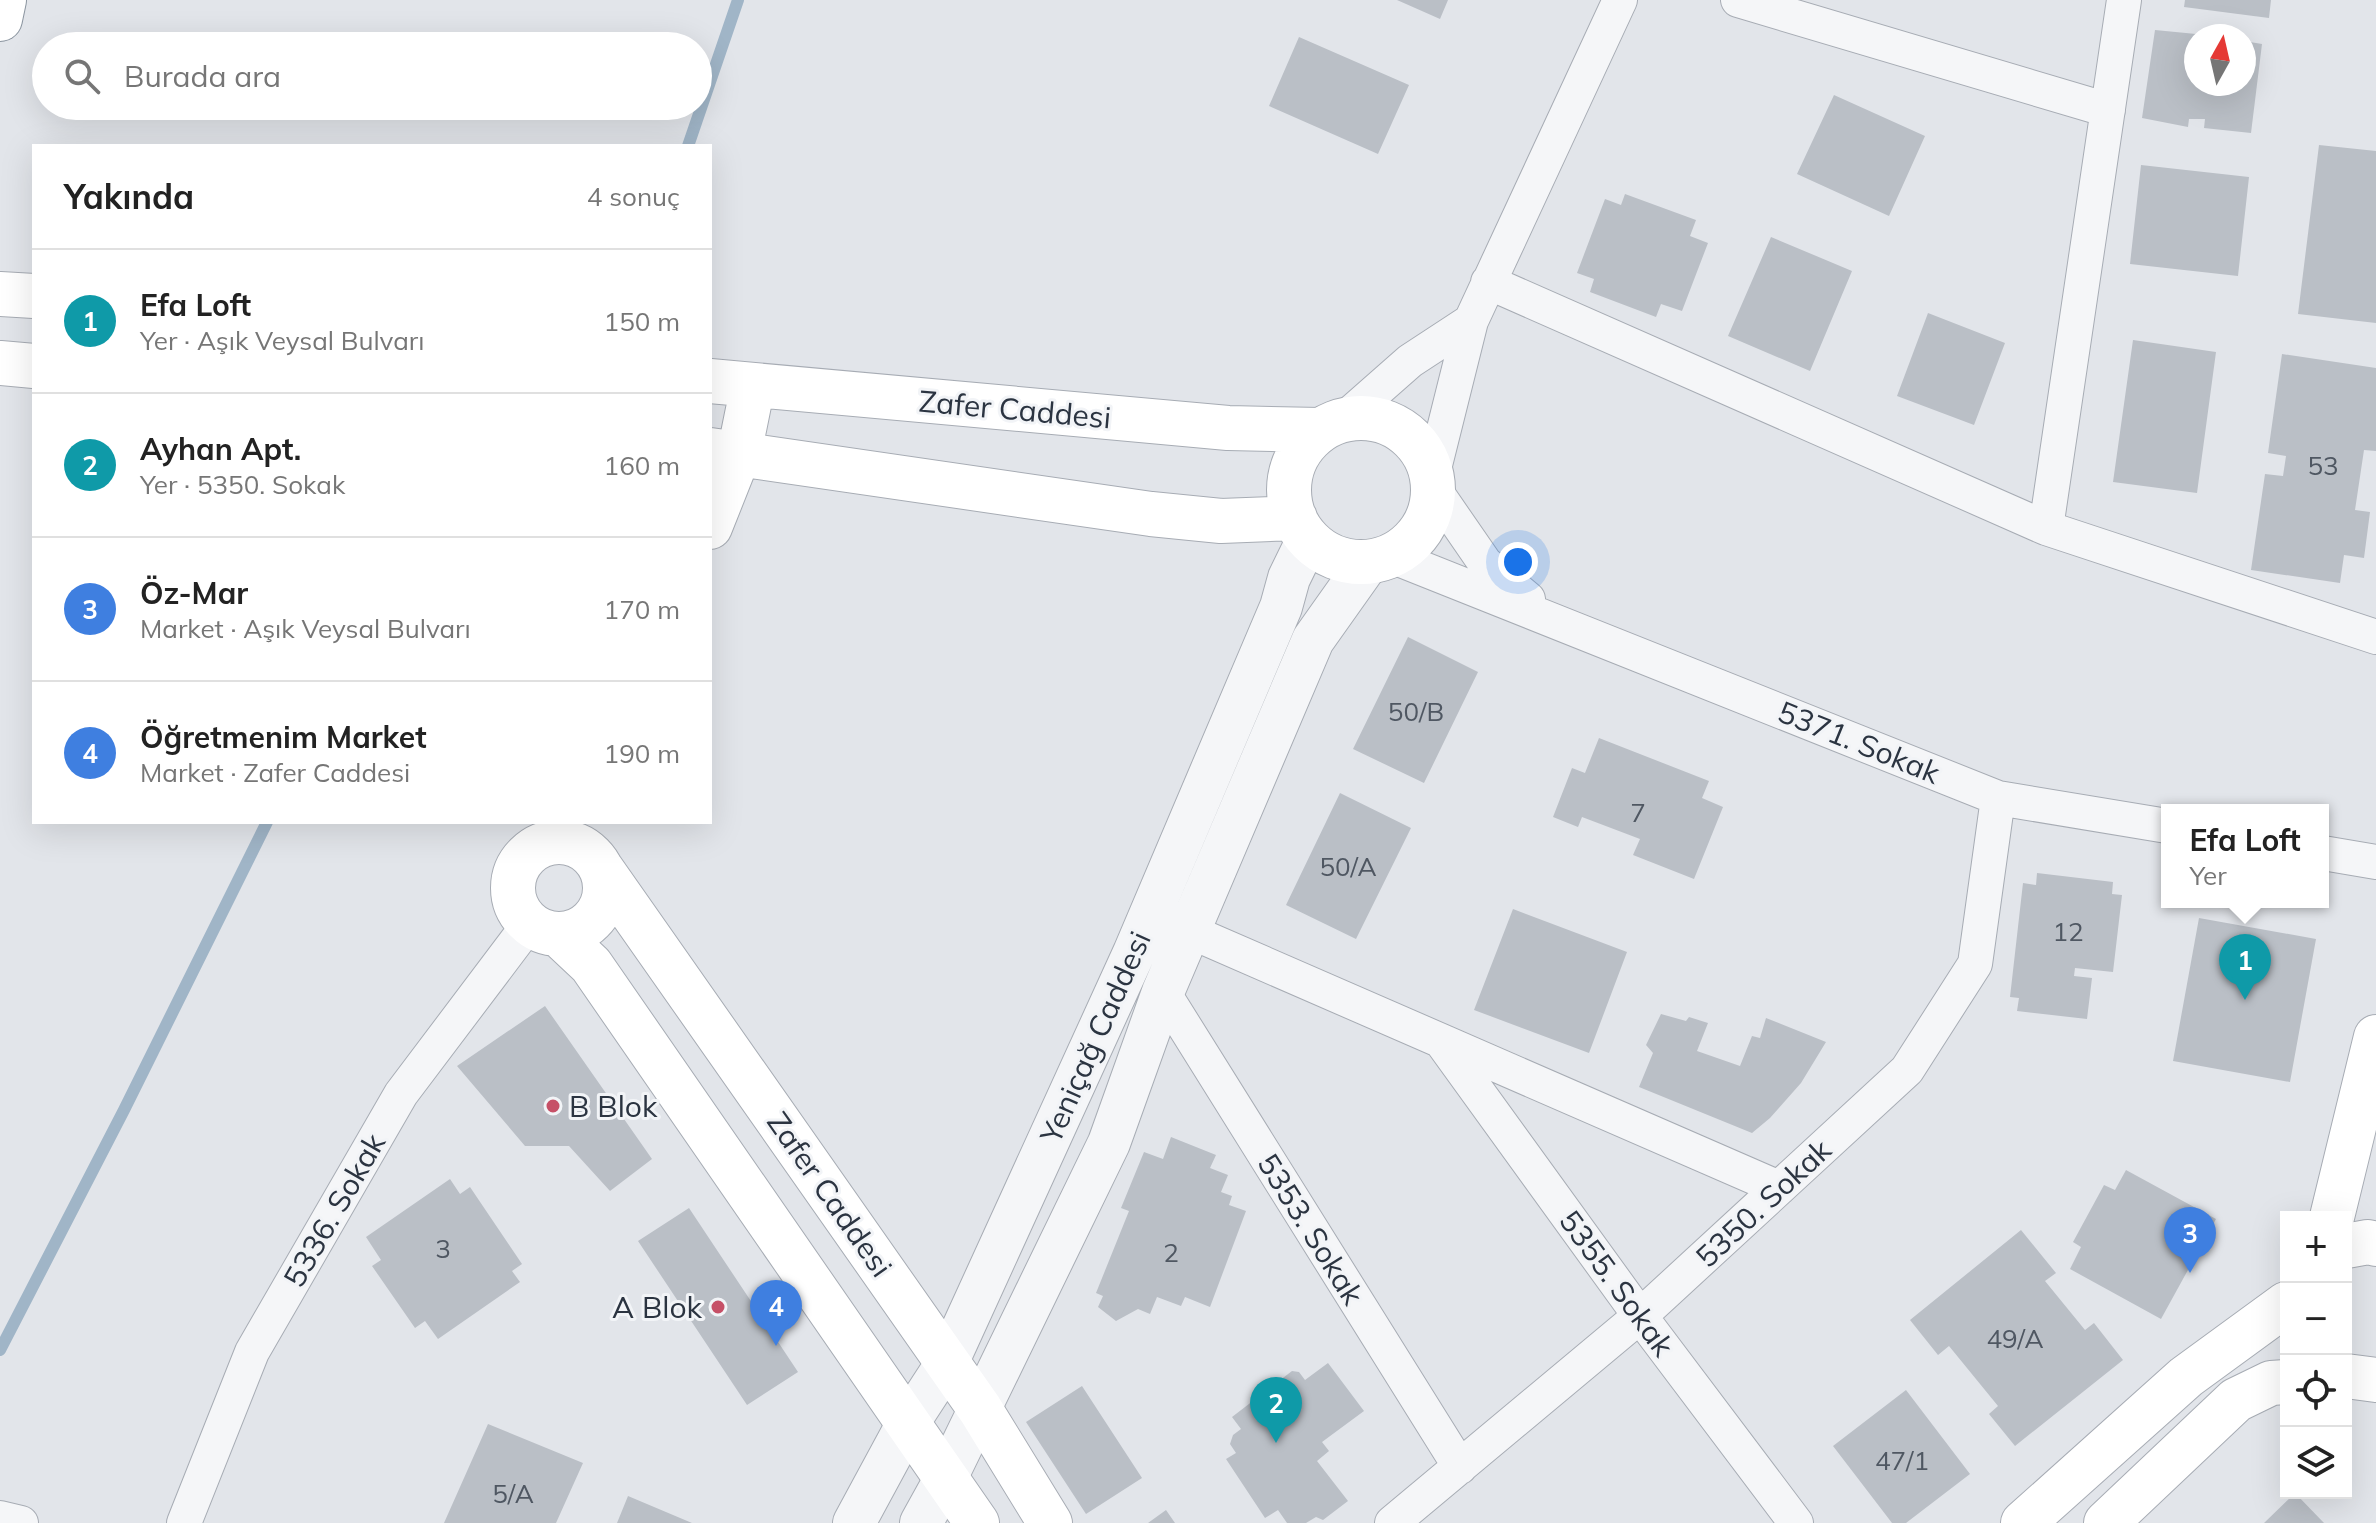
<!DOCTYPE html>
<html lang="tr">
<meta charset="utf-8">
<style>
:root{--surface:#fff;--page:#f2f2f2;--text:#222;--muted:#767676;--line:#e0e0e0;--accent:#0f766e}
body{margin:0;font-family:Mulish,sans-serif;background:var(--page);color:var(--text)}
.controls{position:absolute;right:24px;bottom:24px;display:grid;overflow:hidden;border-radius:0px;box-shadow:0 8px 32px #0002}
.controls button{width:72px;height:72px;display:grid;place-items:center;padding:0;border:0;border-bottom:2px solid var(--line);background:var(--surface);color:var(--text);font:40px sans-serif}
.compass{position:absolute;left:2184px;top:24px;width:72px;height:72px;border-radius:50%;background:var(--surface);box-shadow:0 8px 32px #0002;rotate:8deg}
.you{position:absolute;left:1518px;top:562px;width:28px;height:28px;margin:-20px;border:6px solid #fff;border-radius:50%;background:#1a73e8;box-shadow:0 0 0 12px #1a73e833}
.badge{display:grid;place-items:center;width:52px;height:52px;border-radius:50%;background:var(--accent);color:#fff;font-size:26px;font-weight:700}
.pin{position:absolute;translate:-50% -66px;filter:drop-shadow(0 2px 4px #0008)}
.pin::after{content:'';position:absolute;top:42px;width:28px;height:24px;background:inherit;clip-path:polygon(0 0,100% 0,50% 100%)}
.popup{position:absolute;left:2161px;top:804px;width:168px;height:104px;box-sizing:border-box;display:grid;place-content:center;border-radius:0px;background:var(--surface);filter:drop-shadow(0 2px 6px #0005);font-size:26px;white-space:nowrap;color:var(--muted)}
.popup b{font-size:30px;color:var(--text)}
.popup::after{content:'';position:absolute;left:50%;top:100%;margin-left:-16px;border:16px solid transparent;border-top-color:var(--surface)}
.list{margin:0;padding:0;list-style:none}
h2{display:flex;justify-content:space-between;align-items:center;height:104px;margin:0;padding:0 32px;font-size:34px}
h2 small{font-size:26px;font-weight:400;color:var(--muted)}
.list li{display:grid;grid-template-columns:52px 1fr auto;gap:24px;align-items:center;box-sizing:border-box;height:144px;padding:0 32px;border-top:2px solid var(--line)}
.list b{display:block;font-size:30px;white-space:nowrap}
.list p{margin:0;font-size:26px;white-space:nowrap;color:var(--muted)}
.list em{font-size:26px;font-style:normal;color:var(--muted)}
.icon{flex:none;width:44px;height:44px;fill:none;stroke:currentColor;stroke-width:2;stroke-linecap:round;stroke-linejoin:round}
.map{position:relative;flex:none;width:2376px;height:1523px;overflow:hidden}
.search{position:absolute;background:var(--surface);box-shadow:0 8px 32px #0002;left:32px;top:32px;width:680px;height:88px;display:flex;align-items:center;gap:20px;box-sizing:border-box;padding:0 28px;border-radius:44px;color:var(--muted);font-size:30px}
.panel{position:absolute;background:var(--surface);box-shadow:0 8px 32px #0002;left:32px;top:144px;width:680px;height:680px;border-radius:0px}
.map>svg:first-child{display:block}
.lines{fill:none;stroke-linecap:round;stroke-linejoin:round}
.stream{stroke:#a0b5c7;stroke-width:12}
.building{fill:#babfc6}
.minor-casing{stroke:#a7acb4;stroke-width:36}
.tertiary-casing{stroke:#a7acb4;stroke-width:44}
.secondary-casing{stroke:#a7acb4;stroke-width:46}
.trunk-casing{stroke:#8a949f;stroke-width:46}
.minor{stroke:#f5f6f8;stroke-width:34}
.tertiary{stroke:#f5f6f8;stroke-width:42}
.secondary{stroke:#fff;stroke-width:44}
.trunk{stroke:#fff;stroke-width:44}
.poi-dot{fill:#c65067;stroke:#f2f4f7;stroke-width:3}
.labels{text-anchor:middle;dominant-baseline:central;stroke-width:6;stroke-linejoin:round;paint-order:stroke}
.number-label{font-size:26px;fill:#4f5762}
.street-label{font-size:30px;fill:#2b3441;stroke:#f2f4f7}
.poi-label{font-size:30px;fill:#2b3441;stroke:#f2f4f7;text-anchor:start}
</style>
<div class="map">
<svg width="2376" height="1523" viewBox="0 0 2376 1523">
<rect width="100%" height="100%" fill="#e2e5ea"/>
<g class="lines">
<!-- stream -->
<path class="stream" d="M688 146 738 0
M0 1350 124 1110 267 822"/>
</g>
<!-- building -->
<path class="building" d="M1397 0H1448L1440 19Z
M2185 0H2271L2269 18 2184 7Z
M2155 30 2196 34V84H2244V41L2262 44 2251 133 2204 128 2205 119H2189L2188 127 2142 118Z
M1299 37 1409 85 1378 154 1269 106Z
M1834 95 1925 136 1889 216 1797 174Z
M2319 145 2376 151V323L2298 314Z
M2141 165 2249 177 2238 276 2130 264Z
M1625 194 1696 220 1690 236 1708 243 1682 311 1661 304 1656 317 1590 292 1594 279 1577 273 1605 199 1621 205Z
M1771 237 1852 271 1810 371 1728 336Z
M1928 313 2005 343 1974 425 1897 396Z
M2133 340 2216 352 2197 493 2113 482Z
M2282 354 2376 368V451L2364 450 2355 510 2370 512 2364 558 2344 555 2340 583 2251 570 2265 474 2283 476 2286 456 2268 453Z
M1408 637 1478 672 1424 783 1353 749Z
M1599 738 1709 781 1702 798 1723 807 1694 879 1633 855 1640 839 1582 817 1578 827 1553 817 1572 768 1585 773Z
M1340 793 1411 828 1356 939 1286 905Z
M2037 873 2113 882 2112 894 2122 895 2113 972 2075 968 2074 976 2092 978 2087 1019 2017 1011 2019 998 2010 997 2023 883 2036 885Z
M1513 909 1627 952 1589 1053 1474 1010Z
M2199 918 2316 939 2290 1082 2173 1061Z
M545 1006 652 1159 610 1191 569 1146H525L457 1066Z
M1661 1014 1686 1021 1689 1017 1708 1023 1697 1051 1740 1066 1752 1036 1760 1038 1766 1018 1826 1042 1801 1083 1770 1118 1752 1133 1639 1087 1653 1053 1646 1045Z
M1171 1137 1216 1155 1210 1168 1228 1175 1221 1192 1232 1196 1229 1205 1246 1211 1210 1307 1185 1297 1181 1306 1157 1297 1150 1314 1138 1309 1116 1321 1098 1307 1103 1296 1096 1293 1129 1211 1121 1208 1144 1152 1163 1159Z
M2126 1170 2216 1219 2161 1319 2070 1269 2081 1247 2073 1242 2104 1185 2115 1190Z
M450 1179 460 1194 470 1187 522 1264 512 1271 520 1282 438 1339 425 1321 415 1328 372 1266 381 1260 366 1237Z
M689 1208 798 1372 747 1405 638 1241Z
M2021 1230 2056 1273 2045 1281 2085 1330 2094 1323 2123 1360 2015 1446 1989 1414 1998 1406 1949 1346 1938 1355 1910 1320Z
M1328 1363 1364 1411 1322 1442 1329 1451 1317 1461 1348 1501 1323 1520 1316 1517 1306 1523H1287L1278 1510 1265 1518 1226 1459 1236 1453 1230 1444 1233 1435 1241 1429 1232 1417 1292 1371 1299 1372 1305 1380Z
M1082 1386 1142 1478 1086 1514 1026 1422Z
M1906 1390 1970 1474 1906 1523H1892L1833 1446Z
M488 1424 583 1463 556 1523H444Z
M2295 1493 2324 1523H2264Z
M628 1496 692 1523H617Z
M1166 1510 1175 1523H1148Z"/>
<g class="lines">
<!-- minor casing -->
<g class="minor-casing">
<path id="minor" d="M1738 0 2108 110
M1488 282 2046 528 2376 637
M1343 420 1410 361 1471 321
M1432 477 1471 321 1620 0
M1434 489 1485 563 1528 599
M2046 528 2124 0
M1391 556 1998 798 2167 826
M2323 853 2376 862
M1189 931 1779 1188
M1163 992 1460 1467
M1441 1041 1640 1316 1796 1523
M0 1518 21 1523
M184 1523 252 1352 401 1094 530 923
M1392 1523 1640 1316 1907 1070 1975 964 1998 798"/>
</g>
<!-- tertiary casing -->
<g class="tertiary-casing">
<path id="tertiary" d="M854 1523 908 1423 947 1363 1134 953 1281 607 1289 578 1308 539
M921 1523 947 1476 1109 1143 1163 992 1313 640 1369 561"/>
</g>
<!-- secondary casing -->
<g class="secondary-casing">
<path id="secondary" d="M0 294 34 296
M0 363 34 366
M710 381 1228 428 1320 430
M1289 490a72 72 0 1 1 144 0a72 72 0 1 1-144 0Z
M710 450 1151 514 1221 521 1295 518
M710 527 739 454 753 385
M513 888a46 46 0 1 1 92 0a46 46 0 1 1-92 0Z
M602 870 980 1409 1050 1523
M558 934 591 965 977 1523
M2332 1217 2376 1037
M2346 1246 2368 1242 2376 1244
M2346 1376 2376 1380
M2023 1523 2186 1377 2286 1304
M2106 1523 2236 1400 2271 1383 2286 1382"/>
</g>
<!-- trunk casing -->
<g class="trunk-casing">
<path id="trunk" d="M0 19 4 0"/>
</g>
<!-- minor -->
<use href="#minor" class="minor"/>
<!-- tertiary -->
<use href="#tertiary" class="tertiary"/>
<!-- secondary -->
<use href="#secondary" class="secondary"/>
<!-- trunk -->
<use href="#trunk" class="trunk"/>
</g>
<!-- markers -->
<g class="poi-dot">
<circle cx="553" cy="1106" r="8"/>
<circle cx="718" cy="1307" r="8"/>
</g>
<g class="labels">
<!-- number labels -->
<g class="number-label">
<text x="2323" y="465">53</text>
<text x="1416" y="711">50/B</text>
<text x="1638" y="812">7</text>
<text x="1348" y="866">50/A</text>
<text x="2068" y="931">12</text>
<text x="443" y="1248">3</text>
<text x="1171" y="1252">2</text>
<text x="2015" y="1338">49/A</text>
<text x="1902" y="1460">47/1</text>
<text x="513" y="1493">5/A</text>
</g>
<!-- street labels -->
<g class="street-label">
<text transform="translate(1015 409) rotate(5)">Zafer Caddesi</text>
<text transform="translate(1859 742) rotate(22)">5371. Sokak</text>
<text transform="translate(1095 1037) rotate(-66)">Yeniçağ Caddesi</text>
<text transform="translate(830 1194) rotate(55)">Zafer Caddesi</text>
<text transform="translate(1763 1203) rotate(-43)">5350. Sokak</text>
<text transform="translate(334 1210) rotate(-60)">5336. Sokak</text>
<text transform="translate(1311 1229) rotate(58)">5353. Sokak</text>
<text transform="translate(1617 1283) rotate(54)">5355. Sokak</text>
</g>
<!-- poi labels -->
<g class="poi-label">
<text x="569" y="1106">B Blok</text>
<text x="702" y="1307" text-anchor="end">A Blok</text>
</g>
</g>
</svg>
<div class="controls">
<button>+</button>
<button>−</button>
<button><svg class="icon" aria-label="locate" viewBox="0 0 24 24"><circle cx="12" cy="12" r="6"/><path d="M12 2v4M12 18v4M2 12h4M18 12h4"/></svg></button>
<button><svg class="icon" aria-label="layers" viewBox="0 0 24 24"><path d="M12 4l9 5-9 5-9-5zM3 14l9 5 9-5"/></svg></button>
</div>
<svg class="compass" viewBox="-18 -18 36 36"><path d="M0-13l5 13h-10z" fill="#e53935"/><path d="M0 13l5-13h-10z" fill="#767676"/></svg>
<div class="you"></div>
<div class="pin badge" style="left:2245px;top:1000px;background:#0f9aa8">1</div>
<div class="popup"><b>Efa Loft</b>Yer</div>
<div class="pin badge" style="left:1276px;top:1443px;background:#0f9aa8">2</div>
<div class="pin badge" style="left:2190px;top:1273px;background:#3f7fe0">3</div>
<div class="pin badge" style="left:776px;top:1346px;background:#3f7fe0">4</div>
<div class="search"><svg class="icon" aria-label="search" viewBox="0 0 24 24"><circle cx="10" cy="10" r="6"/><path d="M15 15l6 6"/></svg>Burada ara</div>
<section class="panel">
<h2>Yakında<small>4 sonuç</small></h2>
<ul class="list">
<li><span class="badge" style="background:#0f9aa8">1</span><div><b>Efa Loft</b><p>Yer · Aşık Veysal Bulvarı</p></div><em>150 m</em></li>
<li><span class="badge" style="background:#0f9aa8">2</span><div><b>Ayhan Apt.</b><p>Yer · 5350. Sokak</p></div><em>160 m</em></li>
<li><span class="badge" style="background:#3f7fe0">3</span><div><b>Öz-Mar</b><p>Market · Aşık Veysal Bulvarı</p></div><em>170 m</em></li>
<li><span class="badge" style="background:#3f7fe0">4</span><div><b>Öğretmenim Market</b><p>Market · Zafer Caddesi</p></div><em>190 m</em></li>
</ul>
</section>
</div>
